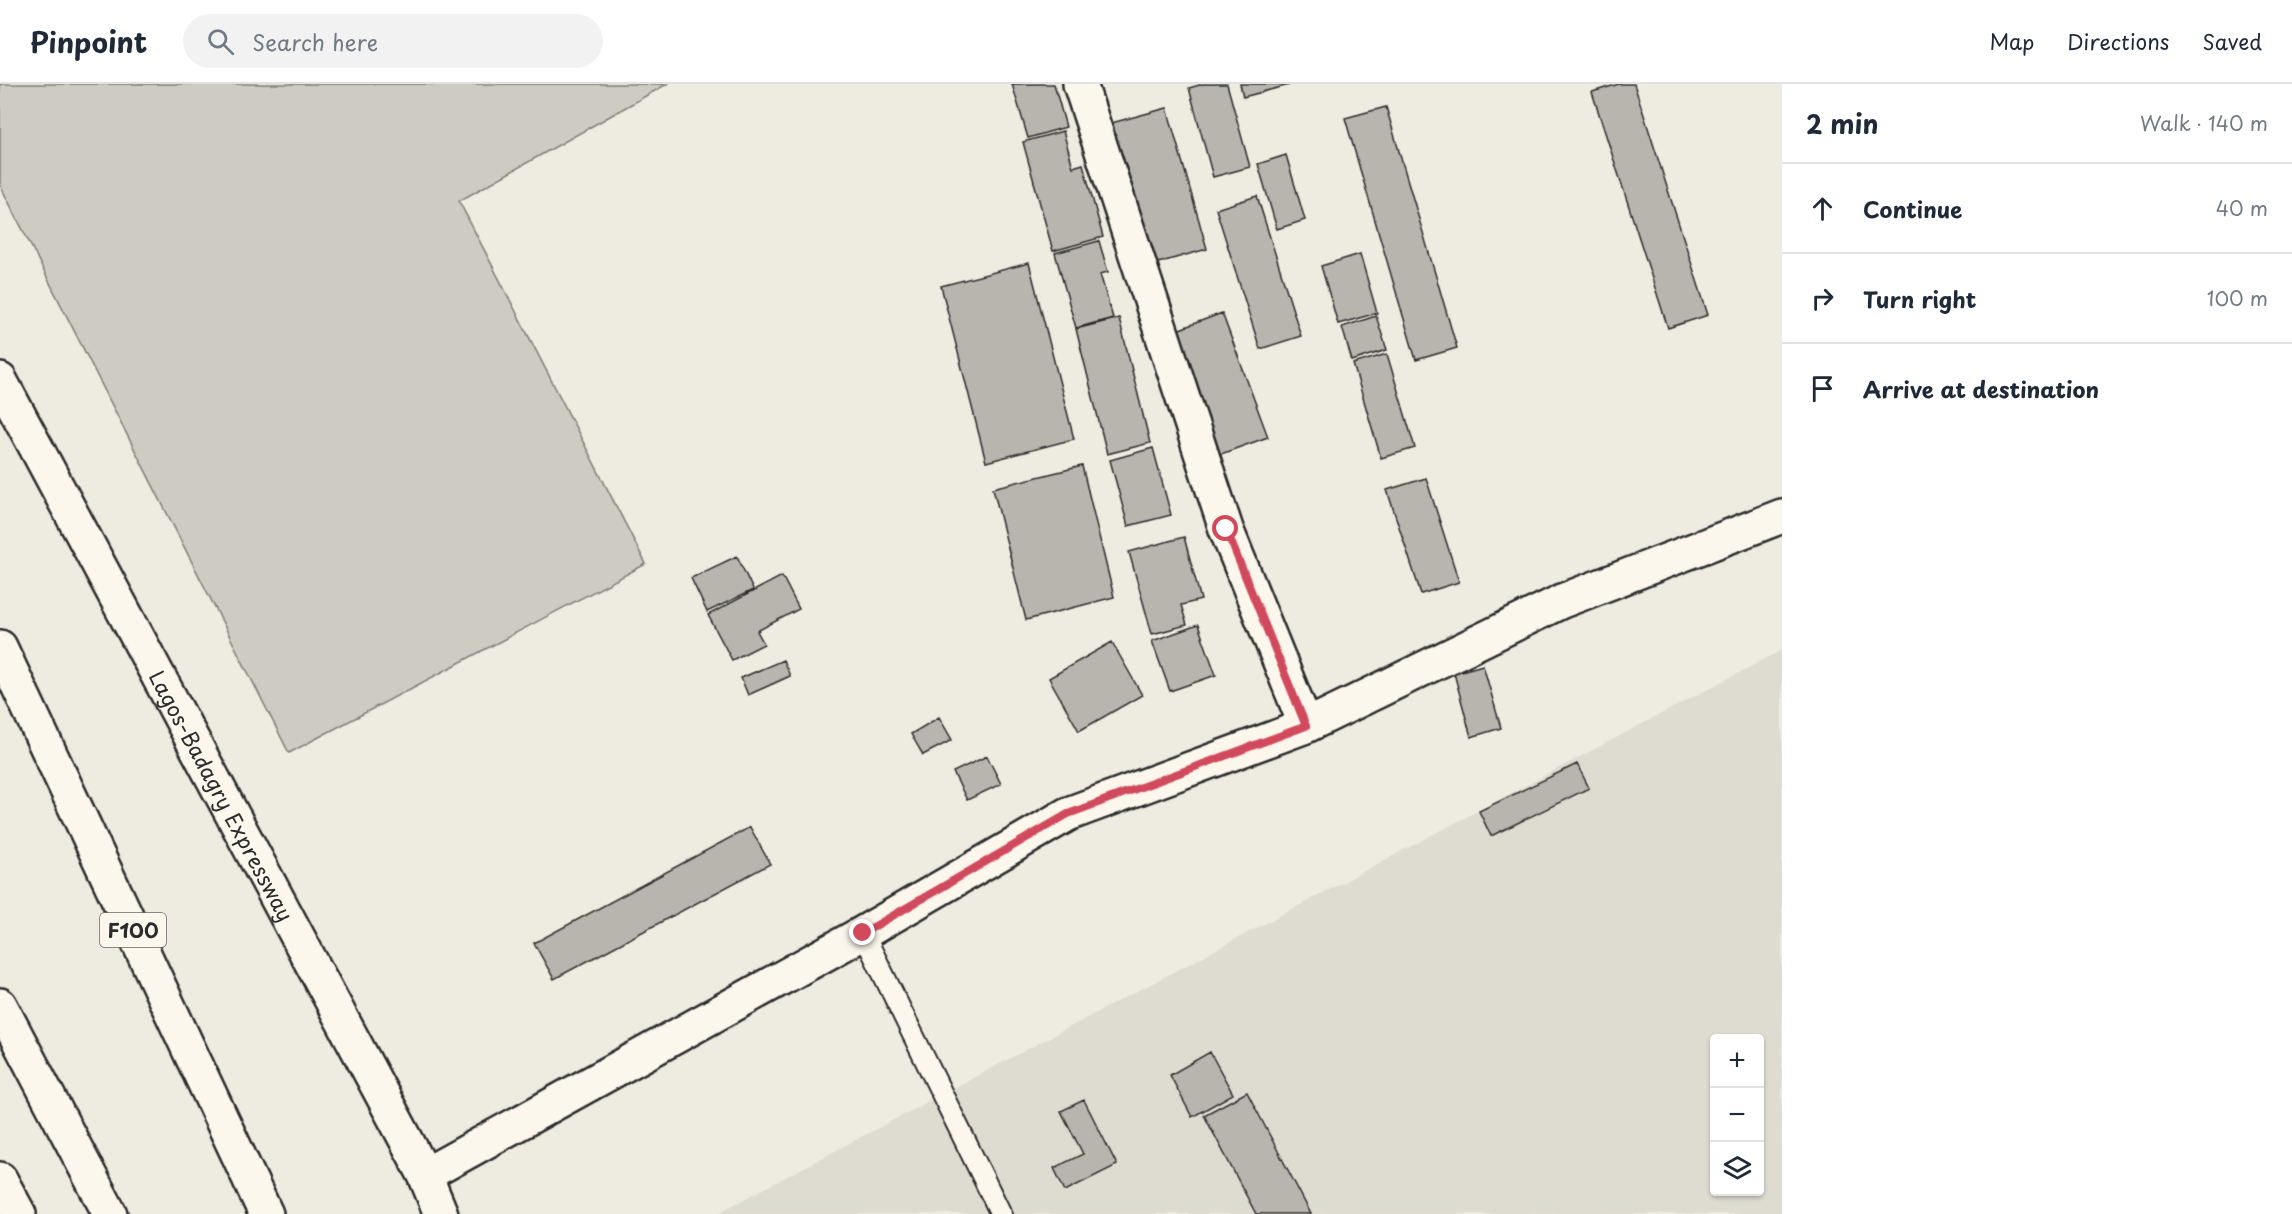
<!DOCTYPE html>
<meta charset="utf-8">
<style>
:root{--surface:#fff;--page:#f2f2f3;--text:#1f2937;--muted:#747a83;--line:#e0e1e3}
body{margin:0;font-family:"Playpen Sans",sans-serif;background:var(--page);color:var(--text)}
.controls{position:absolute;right:18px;bottom:18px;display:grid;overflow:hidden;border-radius:6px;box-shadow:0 2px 4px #0004}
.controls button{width:54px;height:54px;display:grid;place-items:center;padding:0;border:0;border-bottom:2px solid var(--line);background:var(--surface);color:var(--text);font:30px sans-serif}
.stop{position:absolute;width:18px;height:18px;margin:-14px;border:4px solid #d1495b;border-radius:50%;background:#fff}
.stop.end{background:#d1495b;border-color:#fff;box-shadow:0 2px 6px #0008}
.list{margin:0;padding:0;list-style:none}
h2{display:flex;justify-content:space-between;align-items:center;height:78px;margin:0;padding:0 24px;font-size:26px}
h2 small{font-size:20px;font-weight:400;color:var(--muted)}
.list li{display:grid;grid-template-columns:39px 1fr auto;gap:18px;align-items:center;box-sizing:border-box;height:90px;padding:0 24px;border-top:2px solid var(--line)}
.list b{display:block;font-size:22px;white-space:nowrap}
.list em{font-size:20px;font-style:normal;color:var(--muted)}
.icon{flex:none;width:33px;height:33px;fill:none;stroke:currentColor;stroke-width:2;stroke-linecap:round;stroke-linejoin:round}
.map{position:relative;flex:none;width:1782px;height:1130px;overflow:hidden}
header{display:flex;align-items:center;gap:36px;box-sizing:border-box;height:84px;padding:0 30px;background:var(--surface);border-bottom:2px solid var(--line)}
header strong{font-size:28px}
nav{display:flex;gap:33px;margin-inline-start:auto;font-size:21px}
.search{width:420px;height:54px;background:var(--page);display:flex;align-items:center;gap:15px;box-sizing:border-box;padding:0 21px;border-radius:33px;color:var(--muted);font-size:22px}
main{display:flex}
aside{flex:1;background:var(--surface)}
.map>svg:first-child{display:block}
.built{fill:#dedbd1;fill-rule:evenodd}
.green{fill:#cecbc2;stroke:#7c7b76;stroke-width:1.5}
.building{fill:#b8b5ae;stroke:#2b2b2b;stroke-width:1.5}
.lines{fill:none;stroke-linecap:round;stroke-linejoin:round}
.lane-casing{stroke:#2b2b2b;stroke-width:24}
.street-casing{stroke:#2b2b2b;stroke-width:38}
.primary-casing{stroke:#2b2b2b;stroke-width:38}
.highway-casing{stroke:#2b2b2b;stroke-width:38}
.lane{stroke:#fbf7ec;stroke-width:20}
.street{stroke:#fbf7ec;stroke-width:33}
.primary{stroke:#fbf7ec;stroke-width:33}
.highway{stroke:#fbf7ec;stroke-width:33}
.route{stroke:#d1495b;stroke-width:8}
.labels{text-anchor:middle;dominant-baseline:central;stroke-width:5;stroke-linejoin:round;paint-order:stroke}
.shield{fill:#fbf7ec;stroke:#696865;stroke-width:1.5}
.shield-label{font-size:20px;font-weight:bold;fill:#2b2b2b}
.street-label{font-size:21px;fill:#2b2b2b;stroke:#fbf7ec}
</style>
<header>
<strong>Pinpoint</strong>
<div class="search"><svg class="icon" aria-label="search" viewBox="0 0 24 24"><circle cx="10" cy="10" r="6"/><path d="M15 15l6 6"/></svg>Search here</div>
<nav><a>Map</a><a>Directions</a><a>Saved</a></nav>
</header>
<main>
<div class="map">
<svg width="1782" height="1130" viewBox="0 0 1782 1130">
<rect width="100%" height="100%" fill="#eeebe0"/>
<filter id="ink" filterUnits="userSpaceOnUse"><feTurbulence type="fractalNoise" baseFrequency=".0167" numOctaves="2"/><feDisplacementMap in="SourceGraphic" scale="12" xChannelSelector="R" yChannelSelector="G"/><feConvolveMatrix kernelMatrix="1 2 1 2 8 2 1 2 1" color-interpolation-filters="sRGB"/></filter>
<g filter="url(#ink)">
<!-- built -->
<path class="built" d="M1782 566V1130H716ZM1714 954H1760V1108H1714Z"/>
<!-- green -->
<path class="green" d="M0 0H667L459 117 646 480 289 669 0 101Z"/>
<!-- building -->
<path class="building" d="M1012 0H1054L1066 43 1028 54Z
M1203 0H1227L1250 83 1213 93 1189 4Z
M1240 0H1288L1289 1 1243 13Z
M1619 0H1634L1708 231 1668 244 1592 8Z
M1386 23 1457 264 1416 276 1345 34Z
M1167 24 1207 165 1144 183 1104 41Z
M1063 47 1073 83 1083 80 1103 153 1053 167 1023 58Z
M1286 71 1305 136 1277 145 1258 80Z
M1257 112 1301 252 1260 265 1216 125Z
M1099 157 1108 188 1100 190 1113 234 1076 244 1055 169Z
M1360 170 1377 229 1338 240 1321 182Z
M1029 179 1074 355 986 378 941 202Z
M1222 229 1268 353 1218 371 1172 248Z
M1376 232 1387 266 1352 277 1342 243Z
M1119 234 1150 359 1107 370 1076 245Z
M1387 270 1415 364 1381 374 1353 280Z
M1153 364 1171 431 1128 442 1110 376Z
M1082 382 1114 513 1026 536 993 404Z
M1426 394 1459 498 1421 510 1387 406Z
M1184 453 1201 516 1181 521 1187 541 1152 550 1129 468Z
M737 472 753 506 707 528 691 494Z
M782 492 799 525 757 547 764 560 732 576 708 531Z
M1198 541 1216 591 1170 607 1152 557Z
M1112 558 1142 611 1079 647 1049 594Z
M783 576 790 592 748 611 741 594Z
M1483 581 1501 644 1471 653 1454 589Z
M939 633 952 656 923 671 911 650Z
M987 672 1001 700 967 716 953 688Z
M1577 680 1589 704 1491 752 1479 727Z
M750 743 770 780 554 895 534 859Z
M1210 968 1233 1010 1192 1033 1170 991Z
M1247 1008 1311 1130H1256L1204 1031Z
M1084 1016 1117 1081 1065 1107 1054 1084 1083 1070 1061 1027Z"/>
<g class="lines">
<!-- lane casing -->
<g class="lane-casing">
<path id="lane" d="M863 849 1001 1130"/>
</g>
<!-- street casing -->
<g class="street-casing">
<path id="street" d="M1080 0 1226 445 1306 642
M425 1091 863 849 1068 730 1306 642 1562 517 1782 432"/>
</g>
<!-- primary casing -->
<g class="primary-casing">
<g id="primary">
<path id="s1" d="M0 296 425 1091 441 1130"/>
<path d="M0 1095 19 1130"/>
</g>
</g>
<!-- highway casing -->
<g class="highway-casing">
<path id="highway" d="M0 563 266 1130
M0 921 110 1130"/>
</g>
<!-- lane -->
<use href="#lane" class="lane"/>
<!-- street -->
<use href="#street" class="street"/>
<!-- primary -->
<use href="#primary" class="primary"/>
<!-- highway -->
<use href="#highway" class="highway"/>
</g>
</g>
<g class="lines" filter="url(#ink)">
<!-- route -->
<path class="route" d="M863 849 1068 730 1306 642 1226 445"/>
</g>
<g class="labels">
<!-- shield labels -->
<rect class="shield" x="100" y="829" width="66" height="34" rx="4.5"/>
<g class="shield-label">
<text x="133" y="846">F100</text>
</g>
<!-- street labels -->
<g class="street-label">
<text stroke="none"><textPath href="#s1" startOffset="471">Lagos-Badagry Expressway</textPath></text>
</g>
</g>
</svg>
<div class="controls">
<button>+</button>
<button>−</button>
<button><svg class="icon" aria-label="layers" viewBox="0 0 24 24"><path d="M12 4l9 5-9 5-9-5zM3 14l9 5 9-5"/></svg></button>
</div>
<div class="stop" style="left:1226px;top:445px"></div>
<div class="stop end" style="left:863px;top:849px"></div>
</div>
<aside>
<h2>2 min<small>Walk · 140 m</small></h2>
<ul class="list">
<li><svg class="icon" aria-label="ahead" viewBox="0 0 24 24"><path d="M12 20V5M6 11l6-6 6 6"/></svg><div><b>Continue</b></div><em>40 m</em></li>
<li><svg class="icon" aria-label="right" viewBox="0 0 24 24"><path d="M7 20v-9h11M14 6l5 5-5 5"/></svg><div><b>Turn right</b></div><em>100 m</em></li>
<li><svg class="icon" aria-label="arrive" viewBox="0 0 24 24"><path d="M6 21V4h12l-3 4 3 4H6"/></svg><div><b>Arrive at destination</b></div></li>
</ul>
</aside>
</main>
